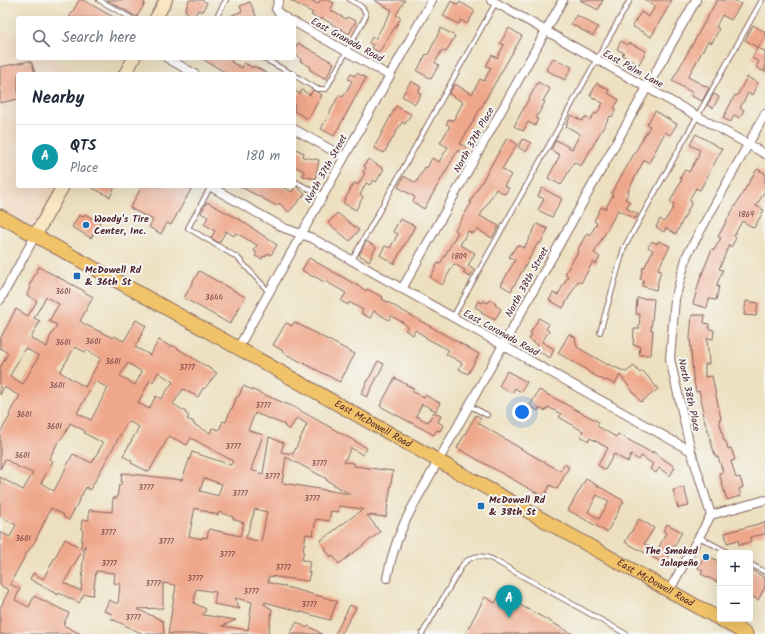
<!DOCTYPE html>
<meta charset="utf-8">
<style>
:root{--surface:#fff;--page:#f6f6f7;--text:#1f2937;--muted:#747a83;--line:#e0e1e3;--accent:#ea580c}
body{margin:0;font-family:Kalam,sans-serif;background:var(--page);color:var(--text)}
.controls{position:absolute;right:12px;bottom:12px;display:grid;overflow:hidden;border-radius:4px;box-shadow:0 4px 16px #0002}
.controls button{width:36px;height:36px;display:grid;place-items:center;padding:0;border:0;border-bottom:1px solid var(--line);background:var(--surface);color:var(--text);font:20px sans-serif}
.you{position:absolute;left:522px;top:412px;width:14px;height:14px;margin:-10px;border:3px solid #fff;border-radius:50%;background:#1a73e8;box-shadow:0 0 0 6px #1a73e833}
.badge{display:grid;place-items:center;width:26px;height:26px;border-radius:50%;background:var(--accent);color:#fff;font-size:13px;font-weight:700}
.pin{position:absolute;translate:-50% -33px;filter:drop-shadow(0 1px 2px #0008)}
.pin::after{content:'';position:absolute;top:21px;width:14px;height:12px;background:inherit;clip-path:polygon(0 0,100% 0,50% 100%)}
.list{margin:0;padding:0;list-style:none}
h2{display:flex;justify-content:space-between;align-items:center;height:52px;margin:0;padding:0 16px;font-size:17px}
h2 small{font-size:13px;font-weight:400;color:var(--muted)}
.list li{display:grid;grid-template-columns:26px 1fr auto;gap:12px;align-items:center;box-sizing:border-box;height:64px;padding:0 16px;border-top:1px solid var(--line)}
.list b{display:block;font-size:15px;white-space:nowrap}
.list p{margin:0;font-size:13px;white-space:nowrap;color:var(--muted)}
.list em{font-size:13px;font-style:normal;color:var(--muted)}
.icon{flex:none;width:22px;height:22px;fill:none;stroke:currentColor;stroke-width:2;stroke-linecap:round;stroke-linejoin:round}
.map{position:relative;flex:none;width:765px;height:634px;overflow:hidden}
.search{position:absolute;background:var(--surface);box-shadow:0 4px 16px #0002;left:16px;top:16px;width:280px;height:44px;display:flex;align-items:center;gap:10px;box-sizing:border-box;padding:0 14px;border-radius:4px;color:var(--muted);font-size:15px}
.panel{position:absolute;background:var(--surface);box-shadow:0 4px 16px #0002;left:16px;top:72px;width:280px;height:116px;border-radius:4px}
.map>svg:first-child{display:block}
.built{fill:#f0d5bc}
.building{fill:#efa78b;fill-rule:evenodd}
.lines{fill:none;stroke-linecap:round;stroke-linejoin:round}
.lane-casing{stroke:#83635f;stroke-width:6}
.street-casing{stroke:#83635f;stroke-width:10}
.secondary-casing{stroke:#83635f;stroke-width:14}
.primary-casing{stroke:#83635f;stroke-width:15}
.lane{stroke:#fff;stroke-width:4}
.street{stroke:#fff;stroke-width:8}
.secondary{stroke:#f9e7c3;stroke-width:12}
.primary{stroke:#f1c369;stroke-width:13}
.poi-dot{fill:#1f6fb2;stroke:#f6f6f2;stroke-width:1.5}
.labels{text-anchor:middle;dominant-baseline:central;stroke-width:4;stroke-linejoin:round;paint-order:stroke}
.number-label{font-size:8px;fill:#734143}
.street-label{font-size:10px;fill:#4a1f2b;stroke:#f6f6f2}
.poi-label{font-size:10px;font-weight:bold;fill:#4a1f2b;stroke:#f6f6f2;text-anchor:start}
</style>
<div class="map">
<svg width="765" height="634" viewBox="0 0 765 634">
<rect width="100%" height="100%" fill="#f6f6f2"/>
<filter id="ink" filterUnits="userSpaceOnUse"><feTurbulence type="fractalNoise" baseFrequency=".025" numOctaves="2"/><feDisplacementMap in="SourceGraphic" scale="8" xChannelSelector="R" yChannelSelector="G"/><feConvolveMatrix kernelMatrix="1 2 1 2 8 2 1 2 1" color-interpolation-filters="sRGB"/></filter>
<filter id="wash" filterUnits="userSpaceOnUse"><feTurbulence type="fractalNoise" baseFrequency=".012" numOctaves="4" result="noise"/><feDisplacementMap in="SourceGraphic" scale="16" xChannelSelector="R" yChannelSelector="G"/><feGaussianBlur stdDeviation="0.9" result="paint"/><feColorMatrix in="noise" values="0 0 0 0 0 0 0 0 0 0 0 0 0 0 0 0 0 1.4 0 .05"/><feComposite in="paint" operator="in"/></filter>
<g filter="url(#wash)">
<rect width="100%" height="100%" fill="#ede0bf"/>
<!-- built -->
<path class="built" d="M0 29 18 39V58H51L79 74H18V186H63L35 236 0 216Z"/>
<g id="blocks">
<!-- building -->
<path class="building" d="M79 0H83L115 18H69Z
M107 0H140L145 3 137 17Z
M189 0H202L207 3 202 12 198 10 194 17 185 11Z
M290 0H310L318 4 320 0H328L334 3 330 10 346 19 347 17 356 21 349 34 322 18 321 20 311 15 313 13Z
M374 0H405L396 15 401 18 379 52 371 48 373 45 369 43 372 37 375 39 392 10Z
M580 0H603L598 10Z
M645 0H672L651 37 632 26 641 12 649 17 655 6Z
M717 0H733L741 4 731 20 722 15 716 27 719 29 712 43 708 41 688 77 709 88 702 101 691 96 693 93 672 81Z
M451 1 458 5 460 2 475 11 467 24 461 20 459 24 443 16Z
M250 2 257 18H226L242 11 240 6Z
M576 15 598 27 593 36 571 24Z
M753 25 765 32V36L758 48 745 40Z
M441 28 455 36 446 52 442 50 435 63 439 65 431 79 417 71 426 54 428 55Z
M509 28 522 36 460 144 466 147 462 153 458 150 424 209 413 202 415 197 398 187 404 176 416 183 425 167 427 168 432 158 439 162 448 147 440 143 450 126 446 124 449 119 453 121 463 102 449 94 455 84 472 94 480 79 484 81 491 68 486 66 492 55 497 58 504 45 500 43Z
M621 41 628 45 629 43 646 51 639 64 622 55 624 53 617 49Z
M298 43 334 63 326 79 309 69 311 67 300 61 301 58 294 54V50Z
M757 48 765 51V72L756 67 759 62 752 58Z
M201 58H233L231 62 242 68 244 63 253 68 254 66 268 74H228Z
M553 58 572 67 565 80 546 70Z
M29 61 32 63 35 74H18V99L0 103V67Z
M357 73 366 78 334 136 321 129 339 95 343 97 346 92 352 81 348 79 351 74 355 76Z
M747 77 758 83 752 95 748 93 740 108 744 110 740 118 734 115 731 122 723 118 735 95 737 96Z
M411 81 421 87 418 92 421 94 415 104 402 96Z
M538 82 550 89 543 101 545 102 536 118 538 119 535 126 528 122 523 131 514 126Z
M597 83 609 90 608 93 619 100 614 108 616 109 612 117 610 116 581 166 574 162 561 185 548 178 560 155 551 150 556 140 572 149 580 134 566 126 571 115 582 121 585 117 590 120 595 113 597 114 603 103 590 96Z
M302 90 310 95 313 90 322 95 308 119 294 111V91L300 94Z
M714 94 719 97 713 108 707 105Z
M396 106 411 114 405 124 402 122 384 153 374 148Z
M655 111 677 124 670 135 665 132 649 163 644 160 628 191 629 192 625 199 630 202 626 208 638 214 635 219 618 210 594 253 600 257 596 264 593 262 581 283 578 281 563 308 549 300 553 293 558 295 568 276 565 274 579 250 578 249 587 233 590 235 597 223 594 221 601 207 605 209 613 195 611 194 650 126 647 125Z
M696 134 722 149 700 190 696 188 689 200 692 202 676 234 666 228 664 232 656 227 660 219 664 222 673 208 674 204 670 202 682 179 680 178 685 170 689 172 699 155 698 154 700 150 690 145Z
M507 138 517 144 502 169 511 175 504 186 509 188 505 194 496 189 480 216 499 226 492 238 477 229 473 234 468 231 460 245 475 253 468 266 474 270 470 277 463 273 465 270 454 264 442 285 430 278 438 263 440 264 458 232 455 230 472 202H470Z
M523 139 531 143 526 152 518 147Z
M294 148 304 153 303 157 319 160 315 179 303 176 304 171 294 166Z
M368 159 384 169 376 182 373 180 370 185 366 183 360 195 363 197 356 210 343 203 354 183 358 185 365 173 363 172 366 168 364 166Z
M757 169 765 173V191L756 206 764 210 754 228 742 221 734 236 736 238 731 247 729 245 719 269 723 270 716 286H719L716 300 709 299 707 308 693 304 700 279 712 249 714 250 721 238 718 237 728 218Z
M89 186H115L110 197Z
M142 186H193L171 225 167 223 161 234 149 227 153 220 130 208Z
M239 186H280L292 192 296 186 305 194 289 212 279 203 277 206Z
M542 188 562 199 552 217 538 210 544 199 538 196Z
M207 202 242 221 277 245 271 255 268 253 265 257 263 256 262 259 255 256 257 253 254 251 257 245 236 233 234 236 226 231 219 243 211 238 215 231 204 224 208 217 201 213Z
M337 213 359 230 350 241 328 223Z
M85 214 100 223 91 238 72 227 79 215 83 217Z
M400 219 415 226 394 264 380 255 385 246 390 248 398 234 393 232Z
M537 224 548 229 540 244 538 243 511 291 501 285 515 260 509 257 517 245 524 248Z
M366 241 376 247 369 261 359 255Z
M652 241 657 244 658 241 670 246 658 269 661 270 656 290 642 286 644 280 640 279 643 267 644 268 653 250 648 247Z
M309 258 360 287 366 291 367 289 383 297 382 299 479 354 468 374 459 369 462 363 446 354 449 350 426 338V337L415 330 413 335 405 330 408 327 402 322 391 316 389 320 374 311 370 318 361 313 363 310 349 302 348 305 341 301 346 293 325 281 324 282 314 276 313 277 302 270Z
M39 267 84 291V292L93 297 80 321 86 325 113 338 114 336 124 341 136 320 146 326 135 347 150 355 159 340 171 347 172 345 217 373 204 389 203 388 198 397 183 389 173 404 186 412 185 413 189 416 187 419 194 422 193 424 210 433 212 428 219 430 223 421 226 422 231 408 232 409 237 396H239L243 386 294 407 367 448 363 455 351 448 344 462 354 463V466L393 471 386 517 367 515 380 532 339 564 332 555 331 557 325 549 326 548 320 541 363 509 339 506 338 512 331 511 329 521 316 519 313 535 306 534 303 550H304L302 560 310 561 308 572H310L308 581 269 576 268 582 337 601 330 620 265 602 264 604 272 609 268 634H168L176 585 163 583V608L137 609 163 621 164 634H143L110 618 112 614 104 611 109 600 118 604 120 584 114 583 115 573 96 571 93 595 84 594 79 603 59 593 58 595 30 579 33 573 43 579 65 539 81 548 83 529H81L82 520H89V510L112 512 113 498H117L119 485H121L122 473 182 480 192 452 231 465 233 461 191 438 187 445 169 436 149 472 131 463 132 461 123 456 139 427 128 421 90 490 86 487 69 520 63 517 64 515 51 508 34 543 26 554 10 584 20 589 15 600 29 607 34 596 69 613 63 625 81 634H0V608L9 590 0 585V532L10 537 16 525 0 516V477L23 490 33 473 18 467 5 459 0 469V433L10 416 9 415 13 406 20 396 4 387 0 395V368L8 353 0 348V339L16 309 28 316 37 301 27 295 31 288 29 286ZM46 297 59 304 49 321 57 325 50 337 47 347 31 338 40 321 34 318ZM75 347 85 352 86 350 101 358 85 387 60 372ZM25 348 39 356 23 384 10 376ZM128 363 142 372 135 385 120 376ZM158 372 173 382 161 399 156 396 149 409 138 403 150 380 153 382ZM95 381 108 388 91 420 77 413ZM255 413 285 425 284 426 289 430 297 418 307 424 293 454 281 452 284 443 269 437 263 474 251 470 263 435 248 430ZM70 423 85 431 84 433 103 443 92 463 73 454 54 491 41 483 53 461 49 459 58 442 65 434ZM286 457 327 479 326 480 350 494 282 483ZM204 478 222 484 218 496 200 491ZM195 508 218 515 219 512 233 517V519L244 523 240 536 209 529 207 538 202 537V539L189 536ZM255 509 267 512 261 542 246 538ZM85 545 82 570H83L81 591 64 583ZM196 589 216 592 214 604 240 609 235 598 252 602 248 630 222 626 236 620 203 615 206 609 194 603Z
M199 271 245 297 230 324 184 298Z
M637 298 654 299 651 330H653L651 355H639L640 346 633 345 634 329H639L640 314H636Z
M490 300 496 303 495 305 501 309 495 320 481 313 482 311 475 307 478 301 482 303 483 301 488 303Z
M746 301 758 303 756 316 744 315Z
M692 315H705L704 323 709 324V329L714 330 713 339 707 338 709 364H705V377L712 376 721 419H719L724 441H726L728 449 731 448 735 460 731 461 736 478 740 477 743 487 739 489 741 496 727 500 719 473 723 472 718 457H716L715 455 702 412 704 411 699 391 696 392 693 377 690 337Z
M539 318 549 324 546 329 549 331 542 342 554 349 550 358 538 351V350L536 349 538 345 529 339 532 334 530 333Z
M294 322 355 354 340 382 282 352 283 351 273 345 286 323 292 326Z
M569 334 575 337 577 347 608 365V364L626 372 634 366 640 373 643 371 658 389 641 402 620 375 615 384 606 380 605 381 587 371V370L558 353Z
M378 361 384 364 367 397 361 394Z
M507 371 527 382 521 392 515 388 512 393 499 386Z
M395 378 414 389 412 391 424 398 425 395 440 403 436 411 422 404 416 416 428 422 434 412 441 416 438 422 443 425 440 431 437 430 434 435 380 406Z
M539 390 599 422 597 426 616 437 618 434 652 453V451L675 467 670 476 659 468 656 473 650 469 653 464 641 456 639 460 631 455 628 462 614 454 605 470 598 465 608 448 590 438 589 441 580 436 583 431 559 417 561 414 548 407 545 411 539 408 538 411 530 406Z
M476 415 481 418 478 423 525 451 560 471 564 464 569 467 557 489 550 485 544 497 457 448Z
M586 479 624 501 607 532 568 510ZM597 495 609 501 599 519 588 512Z
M684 487 689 506 678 508 673 490Z
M639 519 654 528 644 544 657 551 666 533 663 531 667 524 682 532 665 564 625 542Z
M765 522V534L750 537 751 542 739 545 738 540 727 543 725 533Z
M705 554 720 562V577L717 582 701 574 703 571 698 568Z
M750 569 765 578V587L758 600 750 595Z
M500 594 573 634H465L485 597 495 603Z
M350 605 356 608 341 634H335Z
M297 622 307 628 308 626 322 634H290Z"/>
</g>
</g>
<g filter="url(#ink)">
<use href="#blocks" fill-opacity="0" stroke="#83635f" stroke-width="1"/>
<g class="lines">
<!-- lane casing -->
<g class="lane-casing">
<path id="lane" d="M99 0 131 18
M216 18 226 0
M263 58 292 74
M294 75 317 89H326L366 16C365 7 358 4 350 0
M294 181 322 196
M211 186 188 228 238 258 269 292
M352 260 496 2
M453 317 630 0
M600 332 624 248 762 0
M470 406 487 415
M699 537 729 553
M750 564 765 572
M422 634 463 564C472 555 481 554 492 559L626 634"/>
</g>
<!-- street casing -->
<g class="street-casing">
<path id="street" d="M279 0 276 9 281 15 286 18
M491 0 765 154
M294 22 390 76
M167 58 195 74
M294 129 344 157
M211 187 284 228 312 238 691 451
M402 289 563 0
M0 300 35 236
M238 348 432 0
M711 515 765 500
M387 578C392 552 400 529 413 506L696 0
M669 591 711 515 691 451 670 359 675 299 687 255 765 114"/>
</g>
<!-- secondary casing -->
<g class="secondary-casing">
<path id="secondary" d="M156 18 166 0
M125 74 134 58
M35 236 63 186"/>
</g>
<!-- primary casing -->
<g class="primary-casing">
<g id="primary">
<path id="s1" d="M0 216 238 348 746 634"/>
</g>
</g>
<!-- lane -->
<use href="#lane" class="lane"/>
<!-- street -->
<use href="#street" class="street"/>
<!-- secondary -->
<use href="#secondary" class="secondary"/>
<!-- primary -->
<use href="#primary" class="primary"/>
</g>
</g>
<!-- markers -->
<g class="poi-dot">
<circle cx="86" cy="225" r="4"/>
<rect x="73" y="272" width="8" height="8" rx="2"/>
<rect x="477" y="502" width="8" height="8" rx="2"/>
<circle cx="706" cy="557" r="4"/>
</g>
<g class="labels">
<!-- number labels -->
<g class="number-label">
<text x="746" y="214">1869</text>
<text x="459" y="256">1809</text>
<text x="63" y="291">3601</text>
<text x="214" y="297">3644</text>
<text x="93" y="341">3601</text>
<text x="63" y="342">3601</text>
<text x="113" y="361">3601</text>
<text x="187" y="367">3777</text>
<text x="57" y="385">3601</text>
<text x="263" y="405">3777</text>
<text x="24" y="414">3601</text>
<text x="54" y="426">3601</text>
<text x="233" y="446">3777</text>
<text x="22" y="455">3601</text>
<text x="319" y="463">3777</text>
<text x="272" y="476">3777</text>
<text x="146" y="487">3777</text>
<text x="240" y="493">3777</text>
<text x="312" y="498">3777</text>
<text x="108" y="532">3777</text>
<text x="23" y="538">3601</text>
<text x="166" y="541">3777</text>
<text x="227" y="554">3777</text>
<text x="109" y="563">3777</text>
<text x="283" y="567">3777</text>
<text x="195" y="578">3777</text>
<text x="153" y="583">3777</text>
<text x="251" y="591">3777</text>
<text x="309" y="604">3777</text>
<text x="133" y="617">3777</text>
</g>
<!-- street labels -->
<g class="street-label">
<text transform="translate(347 40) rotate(29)">East Granada Road</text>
<text transform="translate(633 69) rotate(29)">East Palm Lane</text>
<text transform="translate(474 140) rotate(-61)">North 37th Place</text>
<text transform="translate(326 169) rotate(-61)">North 37th Street</text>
<text transform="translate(527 282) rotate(-61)">North 38th Street</text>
<text transform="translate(501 333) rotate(29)">East Coronado Road</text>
<text transform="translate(689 395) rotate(78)">North 38th Place</text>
<text stroke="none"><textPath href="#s1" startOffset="427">East McDowell Road</textPath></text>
<text stroke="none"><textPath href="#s1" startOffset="751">East McDowell Road</textPath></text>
</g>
<!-- poi labels -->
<g class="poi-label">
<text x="94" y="219">Woody's Tire<tspan x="94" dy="12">Center, Inc.</tspan></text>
<text x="85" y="270">McDowell Rd<tspan x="85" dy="12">&amp; 36th St</tspan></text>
<text x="489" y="500">McDowell Rd<tspan x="489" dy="12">&amp; 38th St</tspan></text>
<text x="698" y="551" text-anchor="end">The Smoked<tspan x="698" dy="12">Jalapeño</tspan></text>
</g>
</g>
</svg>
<div class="controls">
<button>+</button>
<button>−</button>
</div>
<div class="you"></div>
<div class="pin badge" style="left:509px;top:618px;background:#0f9aa8">A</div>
<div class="search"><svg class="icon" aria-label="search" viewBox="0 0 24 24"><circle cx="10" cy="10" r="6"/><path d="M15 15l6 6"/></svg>Search here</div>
<section class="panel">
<h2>Nearby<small></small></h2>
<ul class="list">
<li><span class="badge" style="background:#0f9aa8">A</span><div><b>QTS</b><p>Place</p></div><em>180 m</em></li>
</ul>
</section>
</div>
